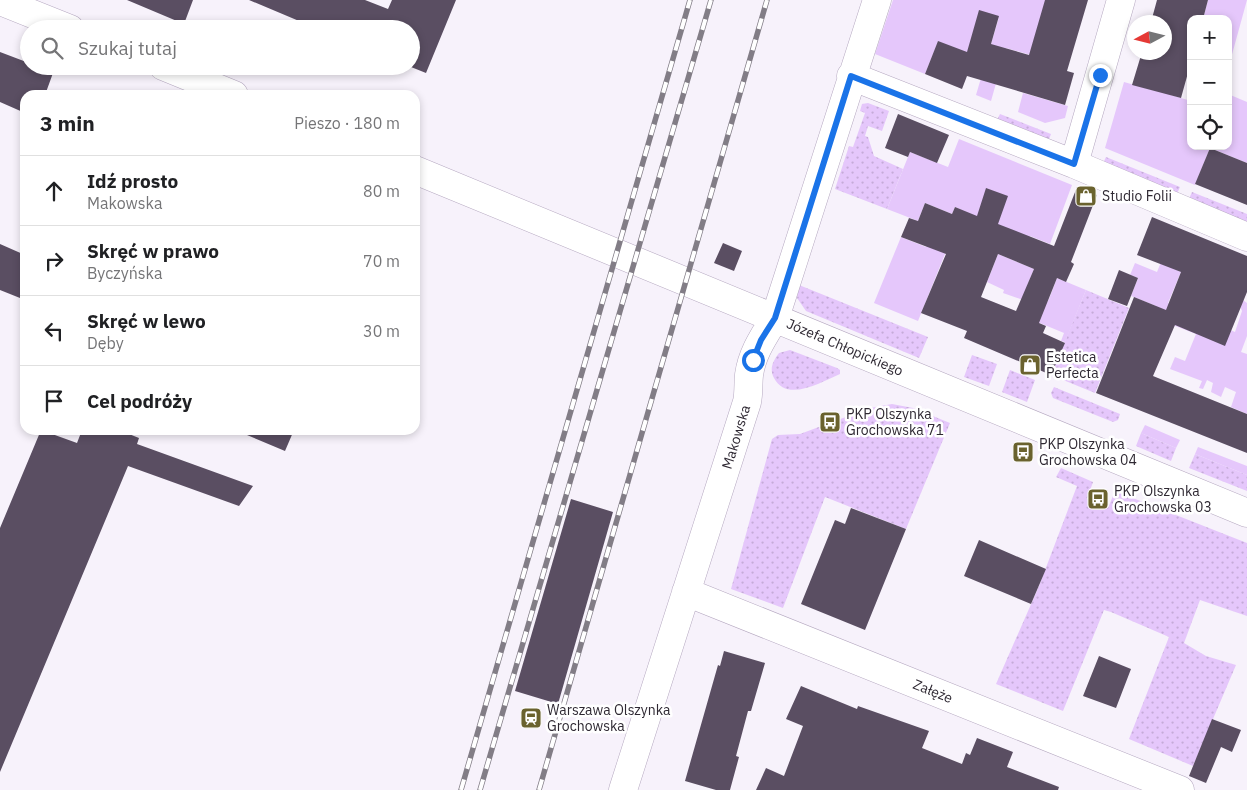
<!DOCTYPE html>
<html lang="pl">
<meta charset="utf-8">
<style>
:root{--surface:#fff;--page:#f2f2f2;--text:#202124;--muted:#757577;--line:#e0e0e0}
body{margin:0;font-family:"IBM Plex Sans",sans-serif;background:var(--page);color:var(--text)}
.controls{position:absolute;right:15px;top:15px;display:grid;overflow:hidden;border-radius:10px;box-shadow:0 2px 8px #0003}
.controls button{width:45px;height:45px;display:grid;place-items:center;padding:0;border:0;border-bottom:1px solid var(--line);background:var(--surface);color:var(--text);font:25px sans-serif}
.compass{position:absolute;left:1127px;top:15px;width:45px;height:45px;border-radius:50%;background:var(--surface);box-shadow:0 2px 8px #0003;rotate:263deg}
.stop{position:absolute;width:15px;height:15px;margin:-11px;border:4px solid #1a73e8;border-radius:50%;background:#fff}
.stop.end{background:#1a73e8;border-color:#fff;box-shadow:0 1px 5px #0008}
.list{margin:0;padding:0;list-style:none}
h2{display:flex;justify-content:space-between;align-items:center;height:65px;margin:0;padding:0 20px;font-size:21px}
h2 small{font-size:16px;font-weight:400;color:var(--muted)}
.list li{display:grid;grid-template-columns:32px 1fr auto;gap:15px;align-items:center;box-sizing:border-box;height:70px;padding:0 20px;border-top:1px solid var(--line)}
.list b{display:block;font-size:19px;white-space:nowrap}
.list p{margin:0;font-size:16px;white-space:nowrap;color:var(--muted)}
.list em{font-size:16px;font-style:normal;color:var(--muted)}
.icon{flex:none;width:28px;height:28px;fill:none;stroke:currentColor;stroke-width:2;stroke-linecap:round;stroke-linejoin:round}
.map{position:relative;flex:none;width:1247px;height:790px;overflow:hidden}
.search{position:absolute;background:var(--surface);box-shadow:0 2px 8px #0003;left:20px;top:20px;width:400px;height:55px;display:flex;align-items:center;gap:12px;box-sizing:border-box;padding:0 18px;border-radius:28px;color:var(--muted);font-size:19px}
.panel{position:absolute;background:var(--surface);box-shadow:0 2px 8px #0003;left:20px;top:90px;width:400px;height:345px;border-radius:15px}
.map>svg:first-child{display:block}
.grass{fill:url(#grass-dots)}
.garden{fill:#e5c7fb}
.building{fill:#5a4e62;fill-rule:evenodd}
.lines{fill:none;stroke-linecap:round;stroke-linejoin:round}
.minor-casing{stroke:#b5a8c0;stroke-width:29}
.minor{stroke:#fff;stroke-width:28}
.rail-casing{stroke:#827d86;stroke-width:5.5}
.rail{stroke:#fff;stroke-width:4;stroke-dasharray:11;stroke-linecap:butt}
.route{stroke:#1a73e8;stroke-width:6}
.labels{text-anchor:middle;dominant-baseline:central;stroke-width:5;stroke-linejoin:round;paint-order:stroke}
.poi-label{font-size:14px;fill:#2e2832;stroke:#fff;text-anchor:start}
.street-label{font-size:14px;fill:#2e2832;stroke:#fff}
</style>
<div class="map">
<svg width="1247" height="790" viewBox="0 0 1247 790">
<defs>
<pattern id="grass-dots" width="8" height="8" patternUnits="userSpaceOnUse" patternTransform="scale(1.25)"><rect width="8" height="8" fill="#e5c7fb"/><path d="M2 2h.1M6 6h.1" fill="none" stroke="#c5abd8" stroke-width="1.8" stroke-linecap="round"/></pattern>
</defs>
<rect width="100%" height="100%" fill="#f7f2fb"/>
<!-- grass -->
<path class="grass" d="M868 103 889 111 882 131 868 126 865 136 868 137 874 156 903 169 887 209 835 189 849 146 853 147 865 113 860 111 862 104Z
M1000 114 1051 134 1048 142 996 122Z
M1106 157 1180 187 1176 196 1101 167Z
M1192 192 1247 214V223L1188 201Z
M799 285 928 337 919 358 806 311 797 298Z
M1086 290 1129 308 1095 393 1051 375Z
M790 350 837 368 840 370V374C821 382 787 403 774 378 769 369 773 361 779 353Z
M972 355 997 364 989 386 964 377Z
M1010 370 1035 380 1027 402 1002 392Z
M1054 387 1120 414 1118 420 1113 422 1053 398 1051 393Z
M892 404 913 408 950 423 906 529 825 497 783 608 731 589 772 439 778 435 800 434 870 408Z
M1141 433 1176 448 1171 461 1136 446Z
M1195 454 1247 475V491L1189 468Z
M1061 468 1093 482 1087 499 1108 508 1115 491 1247 543V616L1200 600 1184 643 1206 656 1236 665 1193 766 1129 739 1169 637 1111 612 1104 610 1063 711 996 684 1039 586 1077 486 1056 477Z"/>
<!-- garden -->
<path class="garden" d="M893 0H1046L1034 56 1006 48 991 101 976 95 999 17 975 56 938 42 925 74 875 54Z
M1208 0H1247L1228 69V19H1203Z
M1160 79 1171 95 1191 101V146H1228V94L1247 102V163L1210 148 1195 185 1105 148 1124 82 1156 91Z
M1023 93 1068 106 1065 118 1045 123 1018 112Z
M959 139 1072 185 1050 244 1030 236 1027 245 955 207 952 214 925 203 918 221 887 209 910 152 948 167Z
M935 228 947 249 918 321 874 303 901 237 926 247Z
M998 254 1034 269 1027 286 1029 302 1003 293 1004 290 987 282Z
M1161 262 1181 272 1168 303 1235 332 1242 311 1236 295 1247 303V336L1241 352 1247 354V414L1231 407 1236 392 1225 387 1221 397 1211 392 1213 383 1207 380 1203 389 1199 388 1202 381 1170 369 1175 357 1185 361 1196 334 1152 317 1156 306 1131 296 1138 278 1130 275 1135 263 1157 272Z
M1057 278 1086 290 1065 342 1061 341 1064 333 1035 321 1049 299Z
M1145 425 1180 440 1176 448 1141 433Z
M1198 447 1247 466V475L1195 454Z"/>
<!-- building -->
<path class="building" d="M127 0H193L184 24Z
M249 0H365L388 9 392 0H456L426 73 411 67V29H318Z
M1045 0H1088L1067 71 1074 73 1065 105 967 76 962 89 925 74 938 41 967 52 979 10 999 16 991 44 1029 55Z
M1157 0H1208L1203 19H1191V62L1181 98 1132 85 1142 52H1164V22H1151Z
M0 52 29 63V66H36L53 73 45 95H25V113L0 102Z
M898 114 949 135 937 163 910 152 908 157 885 148Z
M1210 148 1247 163V205L1195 184Z
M1077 187 1097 195 1071 262 1074 264 1066 282 1057 278 1039 323 1046 326 1043 333 1065 343 1051 375 964 338 967 331 921 313 946 254 901 237 909 218 918 221 925 203 952 214 955 207 977 216 986 188 1008 196 998 224 1054 246ZM998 254 1034 269 1016 311 981 297Z
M1152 217 1247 256V292L1225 346 1175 325 1153 376 1247 414V453L1096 393 1134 297 1166 310 1181 272 1137 255Z
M723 243 742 251 734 271 714 263Z
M0 244 25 255V300L0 290Z
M1119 270 1138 278 1127 306 1108 299Z
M41 430 77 443 82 430H119L139 438 137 444 253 486 239 506 128 466 0 772V528Z
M235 430H294L285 451Z
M571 499 613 512 558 704 515 691Z
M851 508 906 529 865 630 801 604 835 520 845 524Z
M979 540 1046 569 1031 604 964 576Z
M724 651 765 663 751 711H748L736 756 739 757 730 790H716L685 781 718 665 720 666Z
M1099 656 1131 669 1116 708 1083 696Z
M801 686 857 709 858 706 929 731 922 748 962 764 966 753 970 755 977 738 1013 752 1007 767 1059 787 1058 790H756L766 768 784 776 803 726 786 719Z
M1212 719 1241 730 1232 752 1221 747 1206 783 1189 776Z"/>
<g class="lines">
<!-- minor casing -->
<g class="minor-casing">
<path id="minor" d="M0 1 70 29
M163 66 234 95
M851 76 1074 164 1247 237
M1074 164 1121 0
M415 170 1247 513
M686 592 1180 790
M623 790 747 402C749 393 748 384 749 375 752 353 764 336 775 318L877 0"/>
</g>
<!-- minor -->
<use href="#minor" class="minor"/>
<!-- rail casing -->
<g class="rail-casing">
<path id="rail" d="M461 790 690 0
M480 790 711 0
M539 790 767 0"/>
</g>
<!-- rail -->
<use href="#rail" class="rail"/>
</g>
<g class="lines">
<!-- route -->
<path class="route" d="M753 360 761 340 775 318 851 76 1074 164 1100 75"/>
</g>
<!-- icons -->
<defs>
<g id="shop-square" transform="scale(1.125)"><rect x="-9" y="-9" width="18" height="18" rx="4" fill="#6a622e" stroke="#fff"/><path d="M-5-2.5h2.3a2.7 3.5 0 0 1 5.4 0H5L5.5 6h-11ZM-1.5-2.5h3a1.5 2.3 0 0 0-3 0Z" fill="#fff"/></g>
<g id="bus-square" transform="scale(1.125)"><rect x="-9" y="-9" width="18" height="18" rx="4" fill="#6a622e" stroke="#fff"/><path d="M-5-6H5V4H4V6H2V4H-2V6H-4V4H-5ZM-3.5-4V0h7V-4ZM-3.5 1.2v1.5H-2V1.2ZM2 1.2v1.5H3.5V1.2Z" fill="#fff"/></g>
<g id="station-square" transform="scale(1.125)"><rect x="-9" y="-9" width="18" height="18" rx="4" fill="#6a622e" stroke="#fff"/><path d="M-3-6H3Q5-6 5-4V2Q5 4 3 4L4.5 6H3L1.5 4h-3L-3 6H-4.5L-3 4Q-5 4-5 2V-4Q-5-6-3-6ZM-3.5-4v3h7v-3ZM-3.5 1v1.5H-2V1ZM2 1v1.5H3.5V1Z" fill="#fff"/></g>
</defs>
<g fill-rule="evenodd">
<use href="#shop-square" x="1086" y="196"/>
<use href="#shop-square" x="1030" y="365"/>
<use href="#bus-square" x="830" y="422"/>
<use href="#bus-square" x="1023" y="452"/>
<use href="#bus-square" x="1098" y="499"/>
<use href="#station-square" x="531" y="718"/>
</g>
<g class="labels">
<!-- poi labels -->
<g class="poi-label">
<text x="1102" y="196">Studio Folii</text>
<text x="1046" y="357">Estetica<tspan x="1046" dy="16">Perfecta</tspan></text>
<text x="846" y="414">PKP Olszynka<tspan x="846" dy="16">Grochowska 71</tspan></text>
<text x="1039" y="444">PKP Olszynka<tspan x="1039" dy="16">Grochowska 04</tspan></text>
<text x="1114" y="491">PKP Olszynka<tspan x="1114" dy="16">Grochowska 03</tspan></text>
<text x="547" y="710">Warszawa Olszynka<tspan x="547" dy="16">Grochowska</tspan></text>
</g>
<!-- street labels -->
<g class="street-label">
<text transform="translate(845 347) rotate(23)">Józefa Chłopickiego</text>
<text transform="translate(736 437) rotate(-73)">Makowska</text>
<text transform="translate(933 691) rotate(22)">Załęże</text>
</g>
</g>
</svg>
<div class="controls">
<button>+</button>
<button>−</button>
<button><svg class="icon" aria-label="locate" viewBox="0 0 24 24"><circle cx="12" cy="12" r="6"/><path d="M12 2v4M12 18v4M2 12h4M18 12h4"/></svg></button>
</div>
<svg class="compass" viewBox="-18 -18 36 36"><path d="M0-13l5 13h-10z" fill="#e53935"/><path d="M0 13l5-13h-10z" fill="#757577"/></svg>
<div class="stop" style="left:753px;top:360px"></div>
<div class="stop end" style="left:1100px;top:75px"></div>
<div class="search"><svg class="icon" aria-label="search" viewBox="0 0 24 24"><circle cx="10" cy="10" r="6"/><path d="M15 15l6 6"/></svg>Szukaj tutaj</div>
<section class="panel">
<h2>3 min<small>Pieszo · 180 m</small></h2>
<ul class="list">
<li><svg class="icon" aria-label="ahead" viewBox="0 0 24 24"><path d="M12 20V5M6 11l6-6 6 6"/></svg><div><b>Idź prosto</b><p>Makowska</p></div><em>80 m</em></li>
<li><svg class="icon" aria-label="right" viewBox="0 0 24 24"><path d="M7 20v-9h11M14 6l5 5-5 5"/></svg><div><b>Skręć w prawo</b><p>Byczyńska</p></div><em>70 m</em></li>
<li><svg class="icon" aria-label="left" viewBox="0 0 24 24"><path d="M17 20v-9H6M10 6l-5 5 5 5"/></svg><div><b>Skręć w lewo</b><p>Dęby</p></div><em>30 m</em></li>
<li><svg class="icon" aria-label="arrive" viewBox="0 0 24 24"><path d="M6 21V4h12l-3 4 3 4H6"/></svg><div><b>Cel podróży</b></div></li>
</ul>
</section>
</div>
